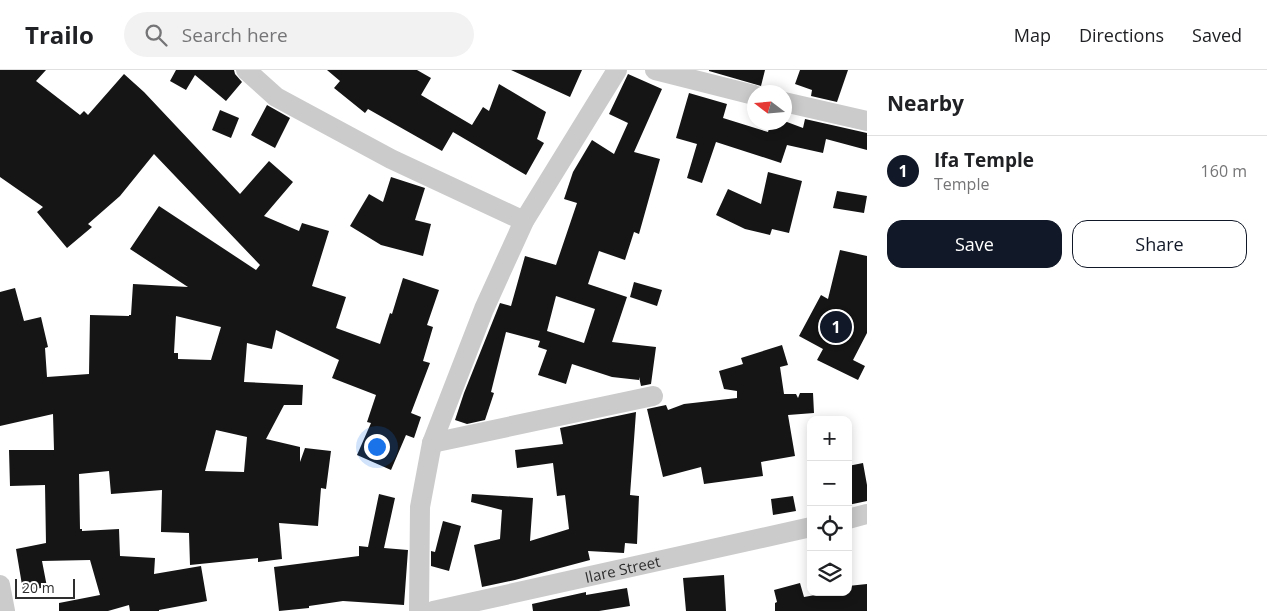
<!DOCTYPE html>
<meta charset="utf-8">
<style>
:root{--surface:#fff;--page:#f2f2f2;--text:#202124;--muted:#757577;--line:#e0e0e0;--accent:#111827}
body{margin:0;font-family:"Open Sans",sans-serif;background:var(--page);color:var(--text)}
.controls{position:absolute;right:15px;bottom:15px;display:grid;overflow:hidden;border-radius:10px;box-shadow:0 2px 12px #0003}
.controls button{width:45px;height:45px;display:grid;place-items:center;padding:0;border:0;border-bottom:1px solid var(--line);background:var(--surface);color:var(--text);font:25px sans-serif}
.compass{position:absolute;left:747px;top:15px;width:45px;height:45px;border-radius:50%;background:var(--surface);box-shadow:0 2px 12px #0003;rotate:286deg}
.scale{position:absolute;left:15px;bottom:12px;width:60px;box-sizing:border-box;padding-left:5px;border:2px solid #2e2e2e;border-top:0;font-size:14px;line-height:18px;white-space:nowrap;color:#2e2e2e;-webkit-text-stroke:4px #fff;paint-order:stroke}
.you{position:absolute;left:376px;top:376px;width:18px;height:18px;margin:-12px;border:4px solid #fff;border-radius:50%;background:#1a73e8;box-shadow:0 0 0 8px #1a73e833}
.badge{display:grid;place-items:center;width:32px;height:32px;border-radius:50%;background:var(--accent);color:#fff;font-size:16px;font-weight:700}
.pin{position:absolute;translate:-50% -50%;border:2px solid #fff;box-shadow:0 1px 5px #0006}
.list{margin:0;padding:0;list-style:none}
h2{display:flex;justify-content:space-between;align-items:center;height:65px;margin:0;padding:0 20px;font-size:21px}
h2 small{font-size:16px;font-weight:400;color:var(--muted)}
.list li{display:grid;grid-template-columns:32px 1fr auto;gap:15px;align-items:center;box-sizing:border-box;height:70px;padding:0 20px;border-top:1px solid var(--line)}
.list b{display:block;font-size:19px;white-space:nowrap}
.list p{margin:0;font-size:16px;white-space:nowrap;color:var(--muted)}
.list em{font-size:16px;font-style:normal;color:var(--muted)}
.actions{display:flex;gap:10px;padding:15px 20px}
.actions a{flex:1;padding:11px 0;border:1px solid var(--accent);border-radius:15px;text-align:center;font-size:18px;color:var(--accent)}
.actions .main{background:var(--accent);color:#fff}
.icon{flex:none;width:28px;height:28px;fill:none;stroke:currentColor;stroke-width:2;stroke-linecap:round;stroke-linejoin:round}
.map{position:relative;flex:none;width:867px;height:541px;overflow:hidden}
header{display:flex;align-items:center;gap:30px;box-sizing:border-box;height:70px;padding:0 25px;background:var(--surface);border-bottom:1px solid var(--line)}
header strong{font-size:24px}
nav{display:flex;gap:28px;margin-inline-start:auto;font-size:18px}
.search{width:350px;height:45px;background:var(--page);display:flex;align-items:center;gap:12px;box-sizing:border-box;padding:0 18px;border-radius:28px;color:var(--muted);font-size:19px}
main{display:flex}
aside{flex:1;background:var(--surface)}
.map>svg:first-child{display:block}
.building{fill:#151515;fill-rule:evenodd}
.lines{fill:none;stroke-linecap:round;stroke-linejoin:round}
.street{stroke:#cbcbcb;stroke-width:20}
.labels{text-anchor:middle;dominant-baseline:central;stroke-width:5;stroke-linejoin:round;paint-order:stroke}
.street-label{font-size:15px;fill:#2e2e2e;stroke:#fff}
</style>
<header>
<strong>Trailo</strong>
<div class="search"><svg class="icon" aria-label="search" viewBox="0 0 24 24"><circle cx="10" cy="10" r="6"/><path d="M15 15l6 6"/></svg>Search here</div>
<nav><a>Map</a><a>Directions</a><a>Saved</a></nav>
</header>
<main>
<div class="map">
<svg width="867" height="541" viewBox="0 0 867 541">
<rect width="100%" height="100%" fill="#fff"/>
<!-- building -->
<path class="building" d="M0 0H46L36 11 80 45 84 41 88 45 124 4 144 22 240 124 269 91 293 112 264 146 299 161 302 153 329 161 312 216 346 227 336 258 380 274 390 243 392 244 403 208 439 220 427 255 433 257 423 291 430 293 411 343 421 347 414 368 406 365 391 400 357 385 371 353 367 352 376 325 332 308 339 290 276 260 272 279 247 273 244 312 303 315 302 335H284L266 369 300 377V392L305 378 331 381 326 419 321 418 318 456 279 453 282 489 258 492V488L190 495 189 463 161 462 162 420 111 424 109 401 79 404 80 459H82V461L119 459 120 486 155 488 154 504 201 496 207 531 159 540V541H130L129 535 108 541H59V533L100 525 90 490 42 491 47 517 23 521 16 479 46 473 45 415 10 416 9 380H54L53 344 0 356V222L15 218 24 251 41 247 48 277 45 278 47 307 89 304 90 245 129 246V245H131L133 214 188 217 130 179 159 136 256 200 260 195 154 84 120 126 88 154 92 157 67 178 37 142 43 137 0 107ZM176 246 221 257 211 290 178 289V283H174ZM216 360 247 367 244 402 205 401Z
M176 0H234L235 4 242 12 226 31 195 5 186 20 170 11Z
M327 0H417L431 8 421 25 472 55 483 37 489 41 499 14 546 42 537 69 544 73 526 105 453 62 442 81 368 39 365 43 334 18 340 11Z
M511 0H582L570 27Z
M709 0H765L761 16 709 1Z
M800 0H848L837 32 811 26 812 20 795 14Z
M628 4 662 19 634 82 660 89 639 164 634 162 625 190 599 181 588 214 627 227 612 272 656 277 651 314 641 316 639 307V310L612 307 572 294 566 314 538 305 547 280 538 277 540 271 506 262 491 322 494 323 485 350 467 354 455 350 464 323 500 233 511 236 525 186 556 195 577 133 564 129 573 102 592 70 614 84 628 53 609 44ZM556 226 595 239 584 273 547 261Z
M689 23 727 34 723 48 768 62 771 52H787L803 58 805 49 867 63V80L826 69 823 83 787 75 781 93 716 72 702 113 687 108 697 74 676 68Z
M267 35 290 48 275 78 251 65Z
M220 40 239 48 231 68 212 60Z
M768 102 802 111 789 163 772 159 770 165 745 159 716 145 728 119 761 134Z
M391 107 425 118 415 150 431 154 423 186 381 175 350 156 369 124 383 132Z
M837 121 867 126 864 143 833 138Z
M840 180 867 186V263L853 290 865 296 858 310 817 290 823 279 799 266 821 225 828 229Z
M634 212 662 220 657 236 630 227Z
M782 275 788 295 780 297 784 324H796L798 328 800 323H813L814 343 788 345 795 386 761 392 763 406 704 414 701 397 663 407 647 339 666 335 668 340 684 334 737 328V321L724 319 719 301 743 294 741 288Z
M636 342 630 425 639 426 637 474 625 473 624 483 588 481 590 490 515 510 482 517 474 475 500 469 502 440 471 432 472 424 533 428 530 471 569 459 565 425 557 426 553 393 517 398 515 380 563 374 560 358Z
M863 393 867 415V431L848 435V396Z
M379 424 395 428 384 478 408 480 404 535 343 531 309 536V538L279 541 274 497 359 486V476L368 477Z
M793 426 796 441 773 445 771 429Z
M443 451 461 456 449 501 431 496V481L435 482Z
M724 505 726 541H686L683 508Z
M800 513 804 527 832 522H848V516L867 514V541H775V533L777 532 774 520Z
M627 518 630 536 599 541H533L532 534 586 522V525Z"/>
<g class="lines">
<!-- street -->
<g class="street">
<path d="M246 0 276 27 391 89 524 151"/>
<path d="M655 0 754 25"/>
<path d="M784 32 867 51"/>
<path d="M432 373 653 326"/>
<path d="M848 449 867 444"/>
<path d="M0 515 5 541"/>
<path d="M419 541 420 437 432 373 484 239 524 151 617 0"/>
<path id="s1" d="M433 541 811 457"/>
</g>
</g>
<g class="labels">
<!-- street labels -->
<g class="street-label">
<text stroke="none"><textPath href="#s1" startOffset="194">Ilare Street</textPath></text>
</g>
</g>
</svg>
<div class="controls">
<button>+</button>
<button>−</button>
<button><svg class="icon" aria-label="locate" viewBox="0 0 24 24"><circle cx="12" cy="12" r="6"/><path d="M12 2v4M12 18v4M2 12h4M18 12h4"/></svg></button>
<button><svg class="icon" aria-label="layers" viewBox="0 0 24 24"><path d="M12 4l9 5-9 5-9-5zM3 14l9 5 9-5"/></svg></button>
</div>
<svg class="compass" viewBox="-18 -18 36 36"><path d="M0-13l5 13h-10z" fill="#e53935"/><path d="M0 13l5-13h-10z" fill="#757577"/></svg>
<div class="scale">20 m</div>
<div class="you"></div>
<div class="pin badge" style="left:836px;top:257px">1</div>
</div>
<aside>
<h2>Nearby<small></small></h2>
<ul class="list">
<li><span class="badge">1</span><div><b>Ifa Temple</b><p>Temple</p></div><em>160 m</em></li>
</ul>
<div class="actions"><a class="main">Save</a><a>Share</a></div>
</aside>
</main>
